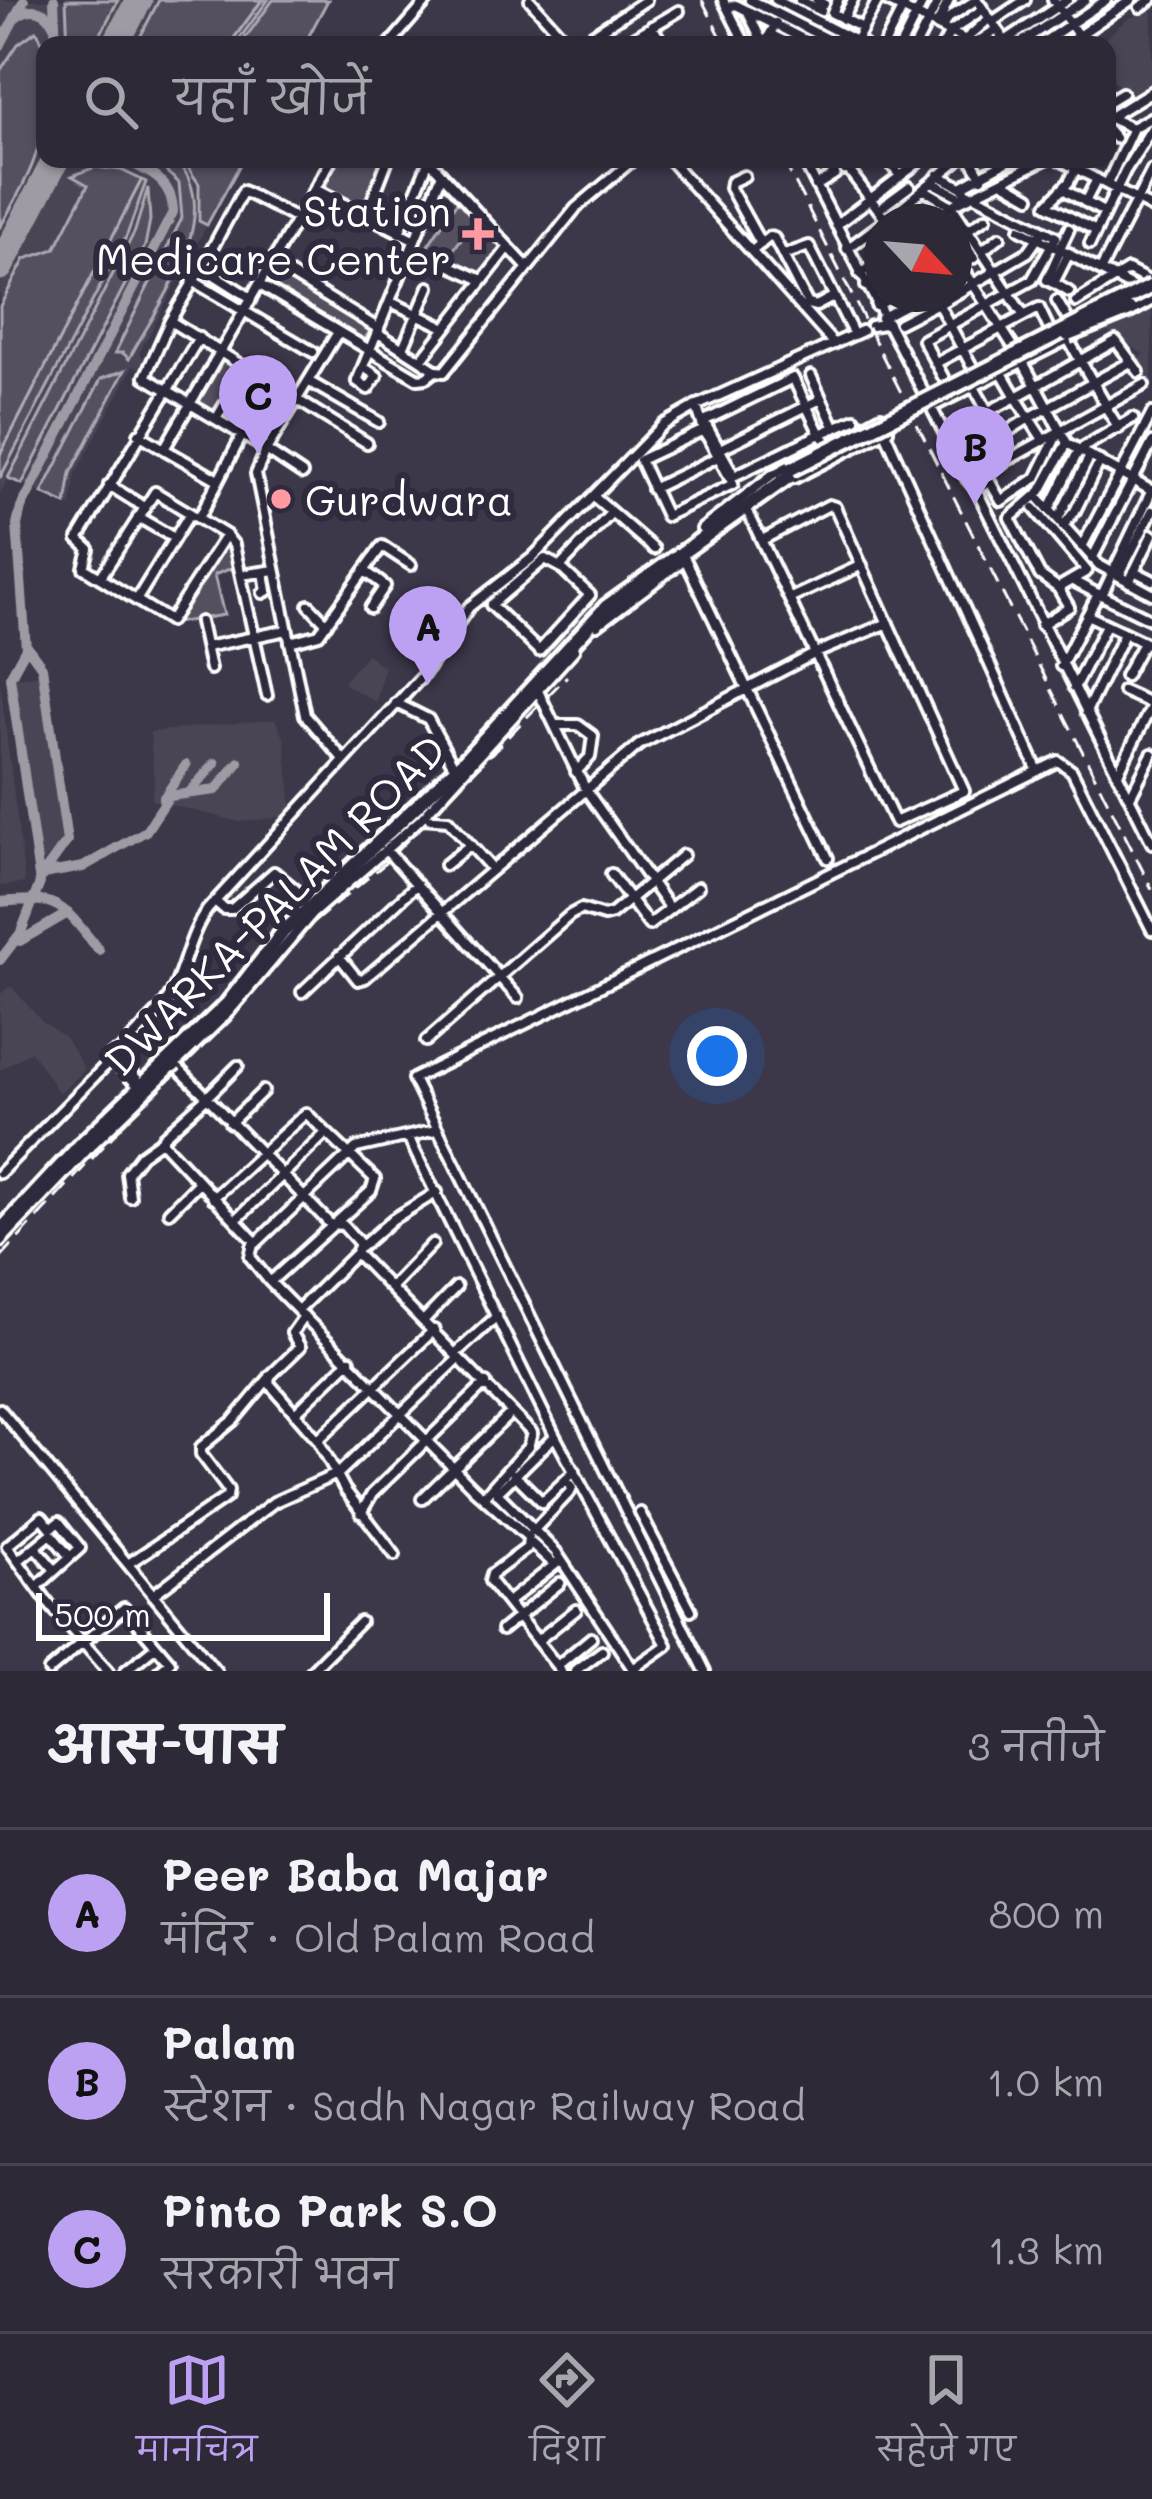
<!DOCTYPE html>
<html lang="hi">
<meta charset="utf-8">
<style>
:root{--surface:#2d2937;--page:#35313f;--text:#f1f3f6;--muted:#a7a6ad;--line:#484552;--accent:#bca0f2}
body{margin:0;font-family:Mali,"Playpen Sans Deva",sans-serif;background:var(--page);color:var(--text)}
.compass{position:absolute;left:864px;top:204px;width:108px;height:108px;border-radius:50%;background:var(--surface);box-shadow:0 3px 9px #0004;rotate:116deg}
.scale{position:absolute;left:36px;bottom:30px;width:294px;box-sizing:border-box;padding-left:12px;border:6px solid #fff;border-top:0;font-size:33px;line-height:42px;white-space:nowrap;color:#fff;-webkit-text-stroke:9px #2f2a3d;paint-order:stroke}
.you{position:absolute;left:717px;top:1056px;width:42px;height:42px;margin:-30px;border:9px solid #fff;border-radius:50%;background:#1a73e8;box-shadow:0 0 0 18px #1a73e833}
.badge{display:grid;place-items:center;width:78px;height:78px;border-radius:50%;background:var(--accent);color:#111;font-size:39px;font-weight:700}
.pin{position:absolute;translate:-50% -99px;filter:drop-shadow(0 3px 6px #0008)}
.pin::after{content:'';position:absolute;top:63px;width:42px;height:36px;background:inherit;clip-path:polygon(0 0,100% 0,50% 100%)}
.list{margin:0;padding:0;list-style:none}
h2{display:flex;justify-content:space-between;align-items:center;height:156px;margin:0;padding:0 48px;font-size:51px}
h2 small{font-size:39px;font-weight:400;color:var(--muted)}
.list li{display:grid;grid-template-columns:78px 1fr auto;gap:36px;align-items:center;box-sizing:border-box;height:168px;padding:0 48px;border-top:3px solid var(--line)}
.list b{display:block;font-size:45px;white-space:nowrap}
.list p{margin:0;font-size:39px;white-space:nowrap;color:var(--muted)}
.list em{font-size:39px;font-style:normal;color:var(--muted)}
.icon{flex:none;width:66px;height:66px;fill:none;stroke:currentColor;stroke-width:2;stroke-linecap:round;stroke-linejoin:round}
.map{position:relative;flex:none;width:1152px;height:1671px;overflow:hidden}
.search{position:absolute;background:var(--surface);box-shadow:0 3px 9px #0004;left:36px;right:36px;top:36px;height:132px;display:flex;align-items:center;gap:30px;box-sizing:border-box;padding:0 42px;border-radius:24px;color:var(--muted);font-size:45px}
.sheet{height:660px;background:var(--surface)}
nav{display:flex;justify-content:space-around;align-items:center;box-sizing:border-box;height:168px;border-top:3px solid var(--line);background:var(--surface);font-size:33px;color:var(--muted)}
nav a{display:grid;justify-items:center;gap:6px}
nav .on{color:var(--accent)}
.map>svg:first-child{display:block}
.built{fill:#494455}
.green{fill:#555060;stroke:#aaa8b0;stroke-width:3}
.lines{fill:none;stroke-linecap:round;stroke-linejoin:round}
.stream{stroke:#afadb4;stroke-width:3}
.taxiway{stroke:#9e9ba4;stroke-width:10}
.runway{stroke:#9e9ba4;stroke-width:27}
.minor-casing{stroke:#fff;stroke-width:16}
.major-casing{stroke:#fff;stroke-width:21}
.minor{stroke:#2f2a3d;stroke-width:8}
.major{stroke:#2f2a3d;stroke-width:12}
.rail{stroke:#fff;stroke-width:3;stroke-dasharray:18 9;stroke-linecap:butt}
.major-bridge-casing{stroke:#fff;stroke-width:21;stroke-linecap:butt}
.major-bridge{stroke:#2f2a3d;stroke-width:12}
.poi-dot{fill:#ff9aa2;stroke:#2f2a3d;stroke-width:4.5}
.labels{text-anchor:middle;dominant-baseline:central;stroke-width:12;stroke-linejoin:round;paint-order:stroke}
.poi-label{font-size:42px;fill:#fff;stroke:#2f2a3d;text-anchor:end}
.street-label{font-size:42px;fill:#fff;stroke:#2f2a3d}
</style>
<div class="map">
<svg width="1152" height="1671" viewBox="0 0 1152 1671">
<rect width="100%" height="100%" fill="#3c3749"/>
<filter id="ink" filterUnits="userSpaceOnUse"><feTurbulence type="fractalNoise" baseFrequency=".00833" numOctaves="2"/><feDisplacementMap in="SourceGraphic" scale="24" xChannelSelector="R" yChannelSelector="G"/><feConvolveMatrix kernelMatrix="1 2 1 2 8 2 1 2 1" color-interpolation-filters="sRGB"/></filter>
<g filter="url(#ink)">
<!-- built -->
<path class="built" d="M0 0H273L240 45H45V159H182L199 184V220L207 225 139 354 145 358 139 368 133 366 76 474 71 506 8 478 0 494Z
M1152 10V91L1133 102 1107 73V45H1098L1127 19Z
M476 218 505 249 482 278 446 260Z
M1152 301V392L1129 364 1144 354 1101 328Z
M367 654 384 667 376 702 342 683Z
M39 674 63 838 41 866 14 678Z
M0 682 25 883 0 886Z
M275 719 285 740 292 807 283 817 239 822 151 800 154 783 150 732Z
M11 986 43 1022 65 1037 85 1070 59 1093 31 1051 0 1070V994Z"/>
<!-- green -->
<path class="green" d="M66 0H118L95 45H68Z
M159 0H268L235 45H136Z
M273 0H328L304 45H240Z
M36 31C54 51 44 133 34 160 26 183 11 206 0 228V71L18 44Z
M164 159H175C229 213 157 306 129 359L123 353H115L182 218 179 183 160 166Z
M182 159H243L207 225 199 221V184Z
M336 159H384L364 210 325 188Z
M95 167 121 170 146 182 127 235 0 478V306L25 259 55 249 88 185 72 176Z
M148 188 150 220 145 246 22 484 8 478 135 231Z
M459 199 476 218 446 260 425 250Z
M280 273 371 329 361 345 270 289Z
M221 357 241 370 213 415 193 402Z
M125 370 71 473 66 504 42 493 101 379Z
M270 388 289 404 264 446 243 433Z
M224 540 235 567 214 575 224 615 169 624Z"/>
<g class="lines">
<!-- stream -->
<path class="stream" d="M229 45 262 0
M153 160V159
M0 455 141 181"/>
<!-- taxiway -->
<path class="taxiway" d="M54 0 56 45
M15 18C30 4 48 9 55 28
M0 46 24 0
M29 212 48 159
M26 645 42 667 67 841 44 873
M189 793 215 763
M163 799 186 765
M40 880 43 874 83 867 146 831 169 796 216 790 239 762
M0 902C62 896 61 904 99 950
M19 937 40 883 10 677 26 648 17 525 21 508 173 212C173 180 149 172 123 159
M20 941 68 913
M0 960 20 934"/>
<!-- runway -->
<path class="runway" d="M115 45 139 0
M0 267 56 159"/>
<!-- minor casing -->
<g class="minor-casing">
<path id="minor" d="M530 0 570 45
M723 0 746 45
M750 0 839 45
M776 0 856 41
M800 0 821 11
M817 0 824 4
M838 0 832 13 863 28
M885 0 976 45
M977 0 1007 44
M1053 0 1085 45
M727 7 736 5 815 45
M1140 7 1151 0
M747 11 764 45
M843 19 853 0
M992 22 1025 0
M937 25 949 0
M652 26 663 45
M942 28 947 19 976 0
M770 34 792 45
M1005 41 1067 0
M974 44 997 29
M389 45 428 0
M582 45 583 41 646 0
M621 45 679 11
M764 45 776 23
M864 45 856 41 878 0
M884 45 907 0
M901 45 924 0
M916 45 939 0
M943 45 950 32 983 9
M959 45 990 18
M993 45 1003 38
M1017 45 1085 0
M1039 45 1106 0
M1065 45 1131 0
M1107 102 1122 93
M1110 118 1132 128 1152 117
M1107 119 1152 91
M1107 129 1115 138
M332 159 251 298 202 267 170 321 367 443
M428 159 527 267
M669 159 834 344
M803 159C857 268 914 370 967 479L976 489 1152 843
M887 159 900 176
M971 159 982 178
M1058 159 1152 208
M1081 159 1069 182 1047 205 1096 231
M848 169 887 221
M845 170 865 159
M938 175 961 187
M744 176 731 182 730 188 761 244
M932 182 964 199
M1004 182 1030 197
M1107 184 1133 128
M816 186 835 174 826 159
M1063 189 1105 213
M317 190 415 240
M925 190 952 206 1024 316
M971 196 961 187 1011 159
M1085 202 1097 179
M879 209 909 187
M366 216 388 159
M884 222 959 159
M930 222 955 204 1046 159
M836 225 923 159
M954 229 974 258
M969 229 986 218
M1020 229 1136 289
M399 233 429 160
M1090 244 1125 171 1152 128
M1060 248 1069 229
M413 249 482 280
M847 249 882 223
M983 250 1000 237
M752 251 769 237 774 238 808 304 816 306 833 297
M954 254 1023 362 1067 443 1152 491
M784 255 809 246 851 329
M273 264 379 329
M202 267 243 191 299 220
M1101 269 1152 170
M860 274 882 259
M193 281 313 352
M954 281 967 273
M1053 283 1047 280 1061 249
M260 285 418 379 426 378 435 371
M866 286 882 277
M1069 292 1054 283 1069 253
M933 294 975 372
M1057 301 1070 323
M391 302 446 328
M1076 302 1128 270 1151 282
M939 304 1028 252 1040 235
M876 306 899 294
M881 318 926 294
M170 321 145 377 266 449
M899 323 938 303
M871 326 884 324
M338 332 266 450 256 474 305 715 343 759
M378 333 437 371 444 372 576 208 634 159
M199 338 78 539 89 549 84 568 170 621 226 535
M1068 339 1106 405
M403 348 429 287
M421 360 509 247
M936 363 1039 308 1051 333
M365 368 377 376 368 389 357 381 442 174
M1002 373 1016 397 1116 341 1139 372
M811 376 835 428
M308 381 379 422
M948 386 923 340 1032 280 1056 237 974 195
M974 387 1001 435
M696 405 704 430 731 480
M1105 406 1119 428
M932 407 1070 338
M216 419 247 368
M704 421 793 378 820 434 734 476
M706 425 731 470
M704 430 640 460 666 516 733 484
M885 432 1037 769
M139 434 164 449 251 299
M991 442 1029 418 1044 441
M828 443 820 434 855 419
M164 449 218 480
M720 449 821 399
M266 450 302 474
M986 472 1144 385
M990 482 1001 501 1036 478 1057 435
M109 485 144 507
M652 489 718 457
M976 489 990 482 964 432 966 423 1016 397 1029 418 1127 364
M593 496 654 549
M1037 496 1099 565 1152 594
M1034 508 1087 571 1058 588 1069 607 1041 625
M747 510 895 822 964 791 835 507 829 505 764 539
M1049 510 1079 450 1133 418
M138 517 174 538
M199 518 270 382
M1058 519 1090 456
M1063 526 1075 511 1100 461
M702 529 772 475 881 416 890 418 888 430 795 478
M1082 547 1152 413
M1092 559 1152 443
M560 567 545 559 491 605 539 651 590 595 560 567 611 513
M365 571 385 586 370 608
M1134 571 1152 580
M241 575 275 570
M1119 576 1152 511
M100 578 155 492 226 535 234 545 267 695
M1129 582 1152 535
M1058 588 1040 575 1010 518 1041 491 1067 443
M263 593 267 591 264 572
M1099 594 1152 620
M1102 595 1152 490
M791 598 862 565
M137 599 190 513
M309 605 327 624
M1087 615 1152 646
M200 622 210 669
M597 625 685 559 828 858
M290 642 319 634 382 546 411 565
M206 647 287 630
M1061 666 1098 594 1073 581
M1125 676 1143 643
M1074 688 1106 625
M538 691 586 790 670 909
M1123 691 1152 704
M396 703 428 719 452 763
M1086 712 1124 634
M555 725H578L593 736 590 757 576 772
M1118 773 1152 705
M1130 797 1152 754
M423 818 448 820 492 869
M386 850 518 998
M445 865 470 845
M611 874 649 925 698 887
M215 901 224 909H232L274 872 296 890
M339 956 358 980 365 978 639 745 816 653 888 623
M302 992 417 884
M426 1041 570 915 581 909 604 916 612 914 683 855
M174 1064 207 1097 163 1137V1143L250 1236 254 1240 250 1257 270 1282 474 1489 528 1537 527 1548 492 1574 490 1581 561 1671
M238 1066 207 1097 330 1224 343 1225 360 1244 356 1253
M230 1123 263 1091
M408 1137 555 1436 667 1645 633 1669 556 1552 497 1493 555 1436
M0 1173 161 1009C185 979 185 939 208 909L424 674 469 607 532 558 663 425 698 405 862 331
M130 1197 127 1173 141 1155 162 1140
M213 1198 306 1113 375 1179 371 1191 270 1282
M169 1212 198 1183
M236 1220 326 1133
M0 1242 90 1147 229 1012 312 914 421 819 574 650
M252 1247 356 1148 436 1130
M361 1247 393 1219 437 1192
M391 1287 432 1244
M298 1310 356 1253 532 1433 528 1447 484 1496
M304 1316 292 1333 300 1347 270 1376 269 1383 318 1440 345 1490 395 1555
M424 1320 456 1287
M455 1354 497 1316
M0 1409 216 1671
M295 1413 350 1360
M318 1440 434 1330
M514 1474 542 1502 575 1471
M422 1499 511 1413
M361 1513 372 1494 486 1383
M640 1513 691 1610
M533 1531 570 1492 572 1487 566 1480
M530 1542 554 1564
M35 1547 55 1570
M18 1561 51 1534 70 1557
M128 1564 227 1497 228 1490 201 1454V1447L234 1420 268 1379
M39 1585 80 1548 59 1522 51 1528 42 1517 7 1546 50 1605 108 1671
M153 1595 274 1502 339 1473 459 1358
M508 1602 561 1560
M502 1630 560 1583
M537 1641 576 1610
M557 1666 591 1638
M49 1671 124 1608 170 1662 159 1671
M125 1671 156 1646
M311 1671 360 1622
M575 1671 602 1651
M705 1671 413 1079 1058 761 1072 771 1152 930"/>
</g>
<!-- major casing -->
<g class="major-casing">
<path id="major" d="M1130 310 1152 298
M114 1056 136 1081
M0 1231 82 1143 228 1003 283 932 464 761 606 607 794 473"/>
</g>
<!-- minor -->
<use href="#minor" class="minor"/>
<!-- major -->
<use href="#major" class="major"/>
<!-- rail -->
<path class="rail" d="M702 0 725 45
M783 159 1152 889
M0 1258 122 1126 230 1021 308 927 382 866 567 676"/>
<!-- major-bridge casing -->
<g class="major-bridge-casing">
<path id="major-bridge" d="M1068 335 1130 310
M791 469 1152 286"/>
</g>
<!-- major-bridge -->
<use href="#major-bridge" class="major-bridge"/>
</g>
</g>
<!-- markers -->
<g class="poi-dot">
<path d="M472 216h12v12h12v12h-12v12h-12v-12h-12v-12h12z"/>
<circle cx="281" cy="499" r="12"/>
</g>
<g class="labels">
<!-- poi labels -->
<g class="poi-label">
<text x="451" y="210">Station<tspan x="451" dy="48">Medicare Center</tspan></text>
<text x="305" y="499" text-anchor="start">Gurdwara</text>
</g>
<!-- street labels -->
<g class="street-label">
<text transform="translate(274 904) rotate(-45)">DWARKA-PALAM ROAD</text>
</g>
</g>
</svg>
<svg class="compass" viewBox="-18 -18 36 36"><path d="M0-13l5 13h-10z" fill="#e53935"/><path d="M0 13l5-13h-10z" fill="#a7a6ad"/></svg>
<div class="scale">500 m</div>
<div class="you"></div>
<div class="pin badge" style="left:428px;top:685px">A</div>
<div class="pin badge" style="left:975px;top:505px">B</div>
<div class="pin badge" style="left:258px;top:454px">C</div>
<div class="search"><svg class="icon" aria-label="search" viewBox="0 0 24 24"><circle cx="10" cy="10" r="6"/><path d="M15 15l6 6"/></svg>यहाँ खोजें</div>
</div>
<section class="sheet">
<h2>आस-पास<small>3 नतीजे</small></h2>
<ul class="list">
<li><span class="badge">A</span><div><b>Peer Baba Majar</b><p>मंदिर · Old Palam Road</p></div><em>800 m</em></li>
<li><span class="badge">B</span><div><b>Palam</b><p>स्टेशन · Sadh Nagar Railway Road</p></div><em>1.0 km</em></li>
<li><span class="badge">C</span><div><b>Pinto Park S.O</b><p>सरकारी भवन</p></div><em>1.3 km</em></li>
</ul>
</section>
<nav>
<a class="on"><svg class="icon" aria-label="map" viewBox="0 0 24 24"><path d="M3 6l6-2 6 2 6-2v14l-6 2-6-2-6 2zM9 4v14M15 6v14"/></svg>मानचित्र</a>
<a><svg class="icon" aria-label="directions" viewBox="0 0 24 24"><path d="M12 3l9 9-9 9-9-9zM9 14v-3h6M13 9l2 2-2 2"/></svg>दिशा</a>
<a><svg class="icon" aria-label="saved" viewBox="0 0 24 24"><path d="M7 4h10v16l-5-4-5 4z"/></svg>सहेजे गए</a>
</nav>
